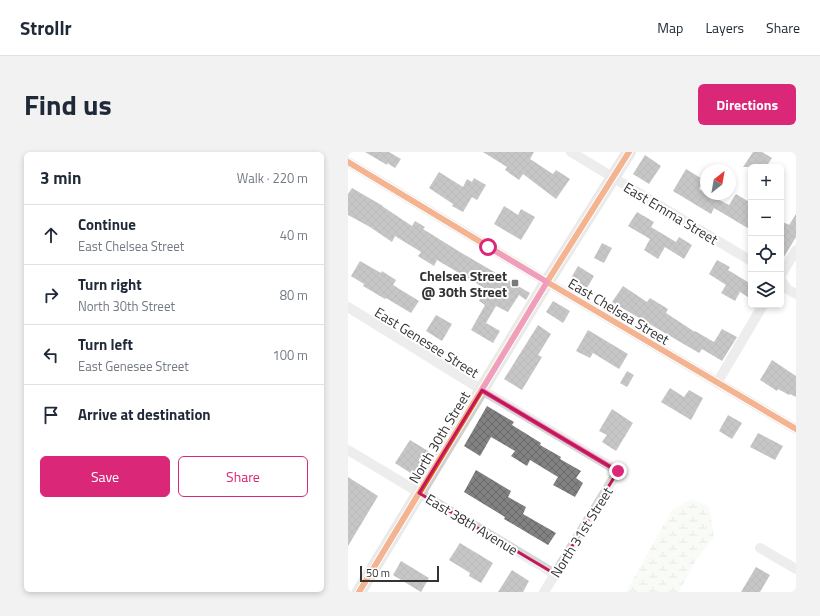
<!DOCTYPE html>
<meta charset="utf-8">
<style>
:root{--surface:#fff;--page:#f2f2f3;--text:#1f2937;--muted:#747a83;--line:#e0e1e3;--accent:#db2777}
body{margin:0;font-family:"Titillium Web",sans-serif;background:var(--page);color:var(--text)}
.controls{position:absolute;right:12px;top:12px;display:grid;overflow:hidden;border-radius:6px;box-shadow:0 2px 6px #0003}
.controls button{width:36px;height:36px;display:grid;place-items:center;padding:0;border:0;border-bottom:1px solid var(--line);background:var(--surface);color:var(--text);font:20px sans-serif}
.compass{position:absolute;left:352px;top:12px;width:36px;height:36px;border-radius:50%;background:var(--surface);box-shadow:0 2px 6px #0003;rotate:31deg}
.scale{position:absolute;left:12px;bottom:10px;width:79px;box-sizing:border-box;padding-left:4px;border:2px solid #333;border-top:0;font-size:11px;line-height:14px;white-space:nowrap;color:#333;-webkit-text-stroke:3px #fff;paint-order:stroke}
.stop{position:absolute;width:12px;height:12px;margin:-9px;border:3px solid #db2777;border-radius:50%;background:#fff}
.stop.end{background:#db2777;border-color:#fff;box-shadow:0 1px 4px #0008}
.list{margin:0;padding:0;list-style:none}
h2{display:flex;justify-content:space-between;align-items:center;height:52px;margin:0;padding:0 16px;font-size:17px}
h2 small{font-size:13px;font-weight:400;color:var(--muted)}
.list li{display:grid;grid-template-columns:26px 1fr auto;gap:12px;align-items:center;box-sizing:border-box;height:60px;padding:0 16px;border-top:1px solid var(--line)}
.list b{display:block;font-size:15px;white-space:nowrap}
.list p{margin:0;font-size:13px;white-space:nowrap;color:var(--muted)}
.list em{font-size:13px;font-style:normal;color:var(--muted)}
.actions{display:flex;gap:8px;padding:12px 16px}
.actions a{flex:1;padding:9px 0;border:1px solid var(--accent);border-radius:6px;text-align:center;font-size:14px;color:var(--accent)}
.actions .main{background:var(--accent);color:#fff}
.icon{flex:none;width:22px;height:22px;fill:none;stroke:currentColor;stroke-width:2;stroke-linecap:round;stroke-linejoin:round}
.map{position:relative;flex:none;width:448px;height:440px;overflow:hidden;border-radius:6px}
header{display:flex;align-items:center;gap:24px;box-sizing:border-box;height:56px;padding:0 20px;background:var(--surface);border-bottom:1px solid var(--line)}
header strong{font-size:19px}
nav{display:flex;gap:22px;margin-inline-start:auto;font-size:14px}
.intro{display:flex;align-items:center;justify-content:space-between;box-sizing:border-box;height:96px;padding:0 24px}
h1{margin:0;font-size:28px}
.button{padding:10px 18px;border-radius:6px;background:var(--accent);color:#fff;font-size:14px;font-weight:700}
main{display:flex;gap:24px;padding:0 24px}
aside{flex:1;background:var(--surface);border-radius:6px;box-shadow:0 2px 6px #0003}
.map>svg:first-child{display:block}
.wetland{fill:url(#wetland-marsh)}
.building{fill:url(#building-cross-hatch)}
.lines{fill:none;stroke-linecap:round;stroke-linejoin:round}
.street{stroke:#d7d7d7;stroke-width:10}
.secondary{stroke:#d0d0d0;stroke-width:14}
.cycleway-casing{stroke:#fff;stroke-width:8}
.cycleway{stroke:#e8590c;stroke-width:6}
.route{stroke:#db2777;stroke-width:5}
.marked{fill:none;stroke:#c2185b;stroke-width:3;stroke-linejoin:round}
.poi-dot{fill:#7a7a7a;stroke:#fff;stroke-width:1.5}
.labels{text-anchor:middle;dominant-baseline:central;stroke-width:4;stroke-linejoin:round;paint-order:stroke}
.street-label{font-size:14px;fill:#333;stroke:#fff}
.poi-label{font-size:14px;font-weight:bold;fill:#333;stroke:#fff;text-anchor:end}
</style>
<header>
<strong>Strollr</strong>
<nav><a>Map</a><a>Layers</a><a>Share</a></nav>
</header>
<div class="intro"><h1>Find us</h1><a class="button">Directions</a></div>
<main>
<aside>
<h2>3 min<small>Walk · 220 m</small></h2>
<ul class="list">
<li><svg class="icon" aria-label="ahead" viewBox="0 0 24 24"><path d="M12 20V5M6 11l6-6 6 6"/></svg><div><b>Continue</b><p>East Chelsea Street</p></div><em>40 m</em></li>
<li><svg class="icon" aria-label="right" viewBox="0 0 24 24"><path d="M7 20v-9h11M14 6l5 5-5 5"/></svg><div><b>Turn right</b><p>North 30th Street</p></div><em>80 m</em></li>
<li><svg class="icon" aria-label="left" viewBox="0 0 24 24"><path d="M17 20v-9H6M10 6l-5 5 5 5"/></svg><div><b>Turn left</b><p>East Genesee Street</p></div><em>100 m</em></li>
<li><svg class="icon" aria-label="arrive" viewBox="0 0 24 24"><path d="M6 21V4h12l-3 4 3 4H6"/></svg><div><b>Arrive at destination</b></div></li>
</ul>
<div class="actions"><a class="main">Save</a><a>Share</a></div>
</aside>
<div class="map">
<svg width="448" height="440" viewBox="0 0 448 440">
<defs>
<pattern id="wetland-marsh" width="20" height="14" patternUnits="userSpaceOnUse"><rect width="20" height="14" fill="#f1f5ed"/><path d="M1 5h8M5 5V1M11 12h8M15 12V8" fill="none" stroke="#cfd2cc"/></pattern>
<pattern id="building-cross-hatch" width="8" height="8" patternUnits="userSpaceOnUse"><rect width="8" height="8" fill="#818181"/><path d="M0 0l8 8M0 8l8-8" fill="none" stroke="#6a6a6a"/></pattern>
</defs>
<rect width="100%" height="100%" fill="#fff"/>
<!-- wetland -->
<path class="wetland" d="M344 347 361 354 366 385 348 408 331 440H278L324 358Z"/>
<!-- building -->
<path class="building" d="M17 0H41L53 7 47 16 39 11V13Z
M135 0H186L182 7 205 22 208 18 222 27 208 47 175 22 171 28 157 18 159 15Z
M405 0H414L424 6 418 15H395Z
M297 3 313 14 301 32 285 22Z
M338 17 356 28 351 37 358 41V42H360L381 53 388 42 403 51V78L366 56 363 62 325 39Z
M91 20 115 35 119 27 124 30 126 26 138 33 129 48 124 45 115 60 104 54 105 52 81 36Z
M4 36 35 54H34L64 74 67 69 77 75 75 77 112 100 182 141 178 148 171 143 160 160 148 154 138 171 152 179 145 191 123 178 137 153 131 149 138 137 89 108 86 114 70 104 73 100 47 84 44 90 22 75 0 63V42Z
M156 54 170 63 173 57 187 65 173 88 146 72Z
M289 60 306 70 303 75 328 90 331 85 344 93 336 107 317 95 310 107 296 98 302 87 280 74Z
M448 62V85L433 110V69L441 73Z
M254 91 264 96 256 111 246 106Z
M369 108 382 115 380 118 403 132V147L392 140 387 149 373 141 378 133 361 122Z
M12 109 33 121 34 119 48 128 45 133 71 149 63 161 38 146 37 147 15 134 16 132 3 124Z
M230 114 246 124 239 136 223 126Z
M275 134 299 150 302 146 320 157 318 161 347 180V179L366 190 374 177 389 185 374 209 354 197 351 201 264 150Z
M205 149 222 159 215 171 198 160Z
M88 163 104 172 94 189 78 179Z
M190 173 203 182 190 203 194 205 174 238 156 227Z
M240 178 280 202 271 217 245 201 242 206 228 199Z
M424 208 448 224V245L442 242 441 243 430 237 429 239 412 228Z
M279 219 286 223 279 235 272 231Z
M322 236 336 245 341 238 355 246 343 268 313 250Z
M139 254 166 270 164 273 193 291 192 293 213 305 212 307 233 319 228 326 235 331 227 345 205 333 210 325 182 308 179 314 163 304 167 299 143 285 132 304 116 294Z
M264 257 285 271 268 299 254 290 259 283 251 279Z
M380 263 394 271 384 287 371 279Z
M410 281 435 294 427 308 402 295Z
M62 288 85 302 70 326 47 311Z
M128 318 163 339 160 345 178 355 175 362 208 381 200 393 156 367 157 365 116 340Z
M0 325 30 344 0 394Z
M112 391 145 411 133 431 121 424 122 421 101 408Z
M53 409 81 426 73 440 45 423Z
M408 415 422 423 412 440H393Z
M164 418 181 429 175 440H150Z"/>
<g class="lines">
<!-- street -->
<path class="street" d="M223 0 403 109
M0 10 199 130 448 277
M433 123 448 98
M433 128 439 137 448 142
M0 155 134 238 270 319 196 440
M369 231 415 153
M0 298 207 422
M412 396 448 417"/>
<!-- secondary -->
<path class="secondary" d="M11 440 199 130 281 0"/>
<!-- cycleway casing -->
<g class="cycleway-casing">
<path id="cycleway" d="M0 10 199 130 448 277
M11 440 199 130 281 0"/>
</g>
<!-- cycleway -->
<use href="#cycleway" class="cycleway"/>
</g>
<g class="lines">
<!-- route -->
<path class="route" d="M140 95 199 130 134 238 270 319"/>
</g>
<!-- marked area -->
<path d="M0 0H448V440H0ZM134 238 270 319 207 422 71 341Z" fill="#fff" fill-opacity=".55" fill-rule="evenodd"/>
<path class="marked" d="M134 238 270 319 207 422 71 341Z"/>
<!-- markers -->
<rect class="poi-dot" x="163" y="127" width="8" height="8" rx="2"/>
<g class="labels">
<!-- street labels -->
<g class="street-label">
<text transform="translate(323 61) rotate(31)">East Emma Street</text>
<text transform="translate(271 159) rotate(31)">East Chelsea Street</text>
<text transform="translate(79 190) rotate(32)">East Genesee Street</text>
<text transform="translate(91 285) rotate(-59)">North 30th Street</text>
<text transform="translate(124 372) rotate(31)">East 38th Avenue</text>
<text transform="translate(233 380) rotate(-58)">North 31st Street</text>
</g>
<!-- poi labels -->
<g class="poi-label">
<text x="159" y="123">Chelsea Street<tspan x="159" dy="16">@ 30th Street</tspan></text>
</g>
</g>
</svg>
<div class="controls">
<button>+</button>
<button>−</button>
<button><svg class="icon" aria-label="locate" viewBox="0 0 24 24"><circle cx="12" cy="12" r="6"/><path d="M12 2v4M12 18v4M2 12h4M18 12h4"/></svg></button>
<button><svg class="icon" aria-label="layers" viewBox="0 0 24 24"><path d="M12 4l9 5-9 5-9-5zM3 14l9 5 9-5"/></svg></button>
</div>
<svg class="compass" viewBox="-18 -18 36 36"><path d="M0-13l5 13h-10z" fill="#e53935"/><path d="M0 13l5-13h-10z" fill="#747a83"/></svg>
<div class="scale">50 m</div>
<div class="stop" style="left:140px;top:95px"></div>
<div class="stop end" style="left:270px;top:319px"></div>
</div>
</main>
